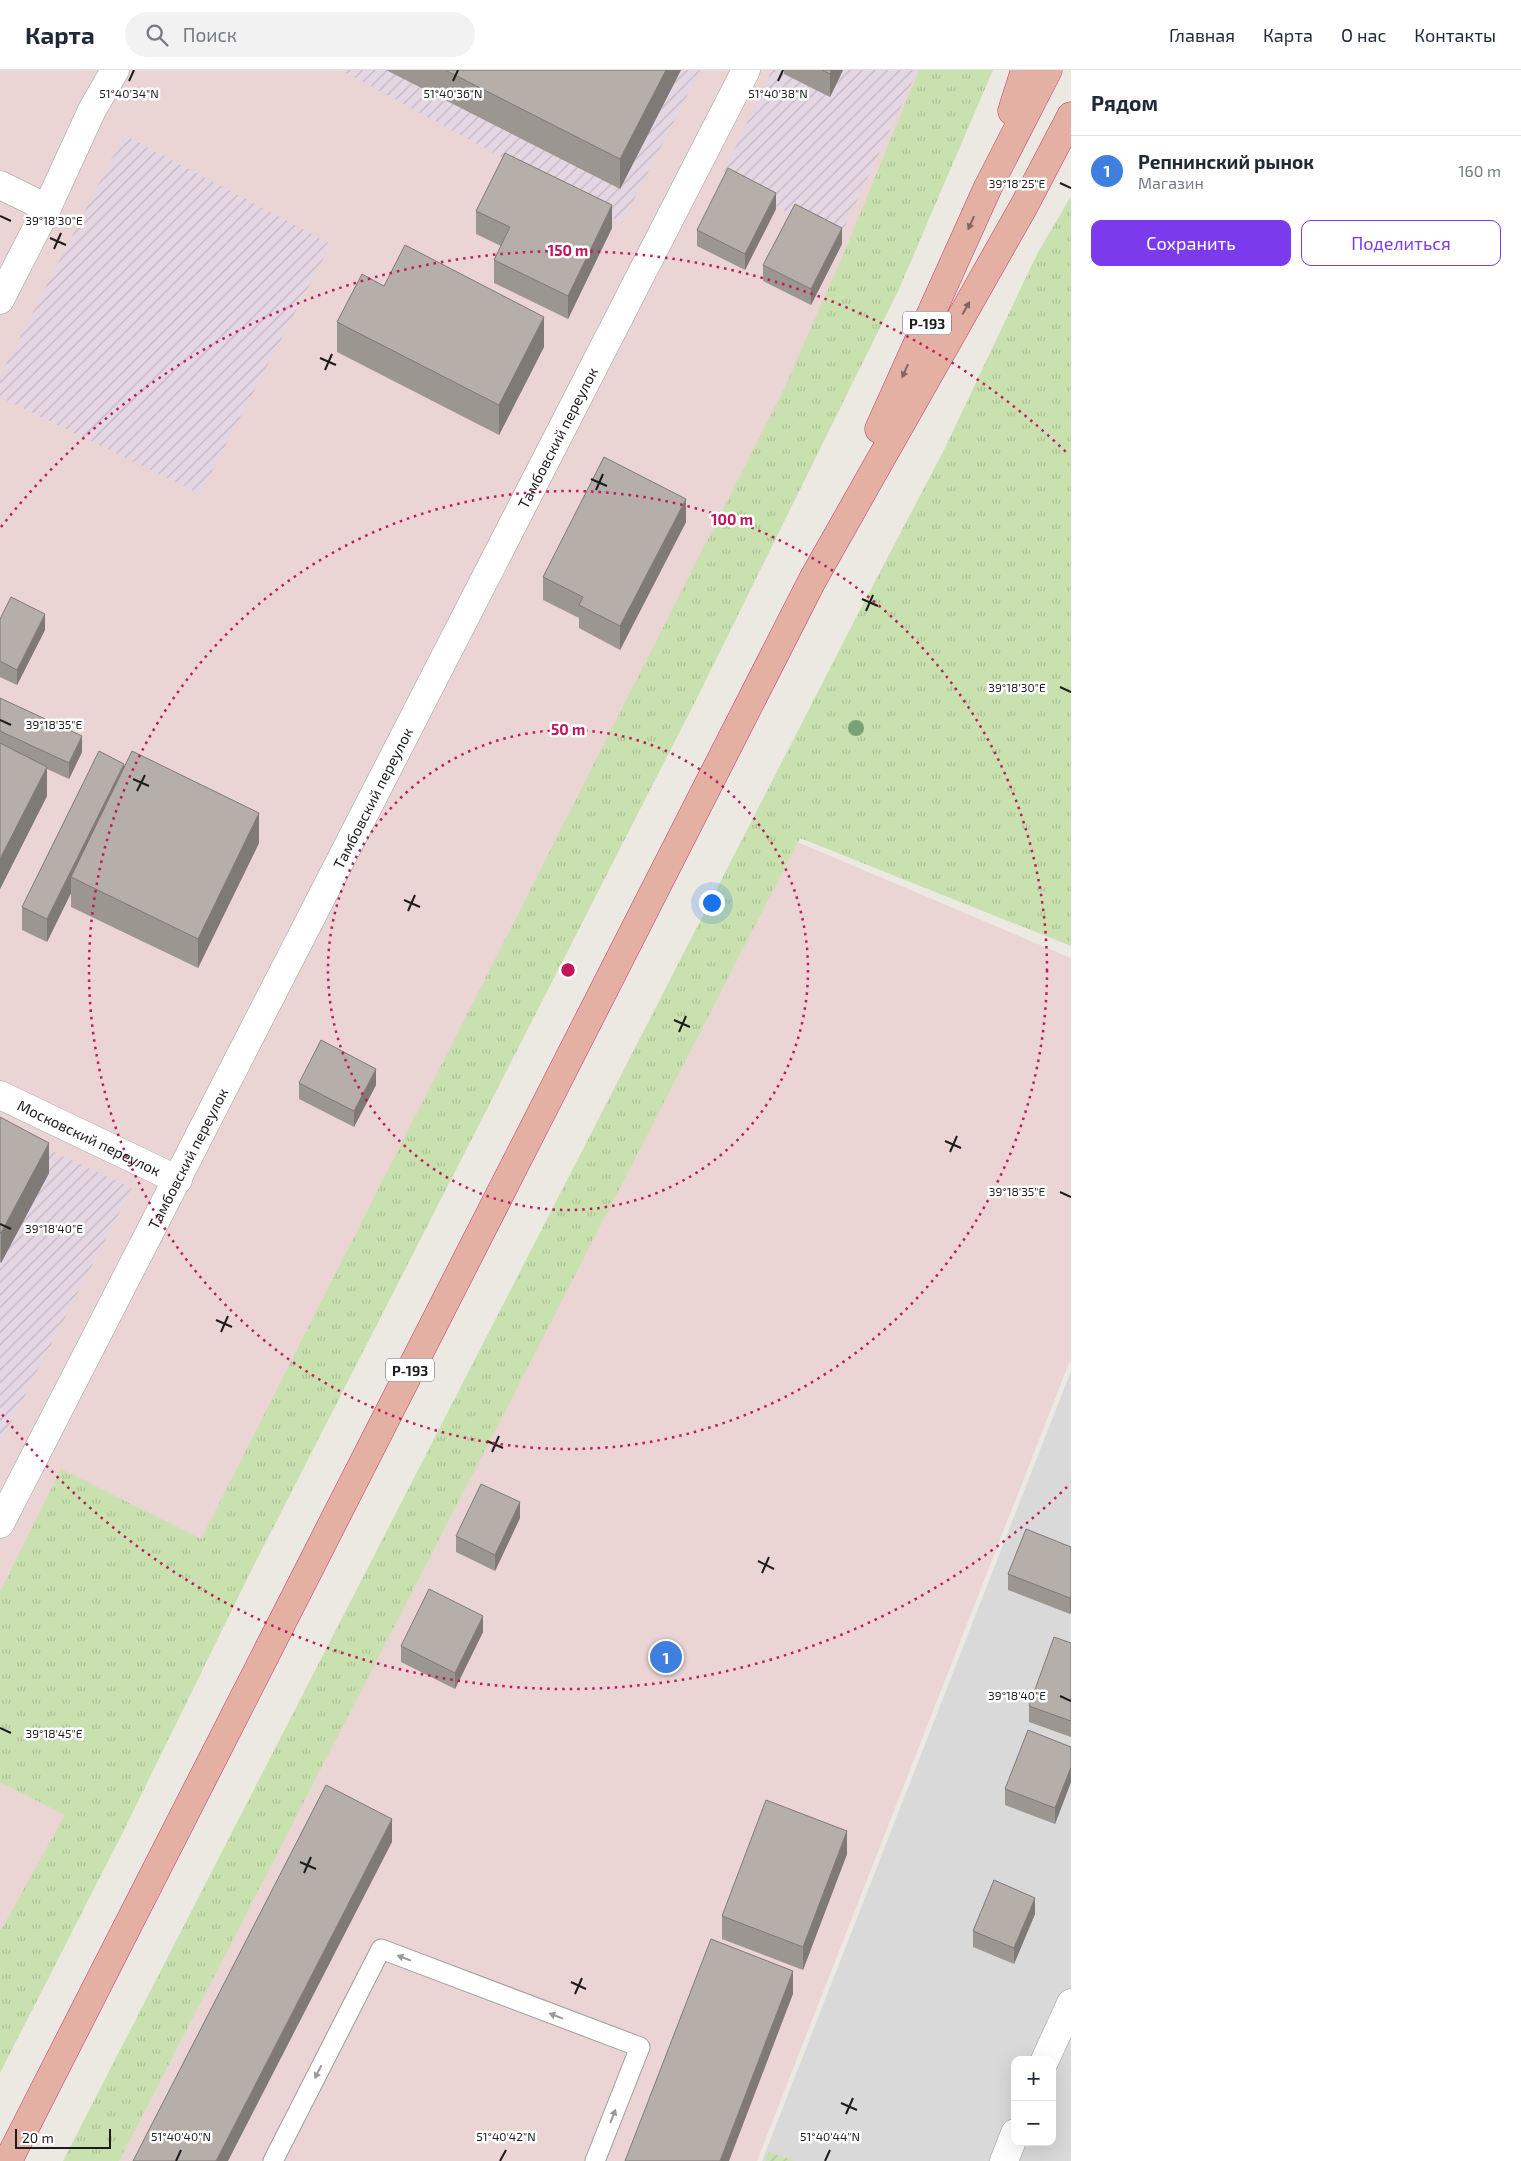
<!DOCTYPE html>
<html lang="ru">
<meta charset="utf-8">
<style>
:root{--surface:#fff;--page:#f2f2f3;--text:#1f2937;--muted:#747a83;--line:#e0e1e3;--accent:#7c3aed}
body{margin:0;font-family:"Exo 2",sans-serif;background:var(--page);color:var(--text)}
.controls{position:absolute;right:15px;bottom:15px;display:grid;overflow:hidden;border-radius:10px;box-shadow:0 5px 20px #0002}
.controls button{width:45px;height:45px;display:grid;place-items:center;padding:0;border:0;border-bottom:1px solid var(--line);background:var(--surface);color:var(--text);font:25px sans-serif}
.scale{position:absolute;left:15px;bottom:12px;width:96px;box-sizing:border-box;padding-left:5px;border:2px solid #1c1c1c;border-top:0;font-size:14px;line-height:18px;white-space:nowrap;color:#1c1c1c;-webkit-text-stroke:4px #fff;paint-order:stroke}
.you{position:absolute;left:711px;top:832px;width:18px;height:18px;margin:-12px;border:4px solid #fff;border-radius:50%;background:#1a73e8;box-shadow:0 0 0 8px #1a73e833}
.badge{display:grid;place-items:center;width:32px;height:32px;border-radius:50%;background:var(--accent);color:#fff;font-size:16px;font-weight:700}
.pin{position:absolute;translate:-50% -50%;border:2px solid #fff;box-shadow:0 1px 5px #0006}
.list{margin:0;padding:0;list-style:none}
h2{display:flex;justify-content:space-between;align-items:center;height:65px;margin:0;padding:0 20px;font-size:21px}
h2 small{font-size:16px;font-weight:400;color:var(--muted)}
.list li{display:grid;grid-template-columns:32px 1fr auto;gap:15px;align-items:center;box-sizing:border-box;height:70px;padding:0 20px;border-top:1px solid var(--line)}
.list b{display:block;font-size:19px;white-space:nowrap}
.list p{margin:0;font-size:16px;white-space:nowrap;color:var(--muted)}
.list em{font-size:16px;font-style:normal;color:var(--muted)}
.actions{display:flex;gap:10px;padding:15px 20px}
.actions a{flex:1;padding:11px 0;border:1px solid var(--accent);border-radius:10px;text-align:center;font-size:18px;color:var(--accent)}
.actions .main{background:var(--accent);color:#fff}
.icon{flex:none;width:28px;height:28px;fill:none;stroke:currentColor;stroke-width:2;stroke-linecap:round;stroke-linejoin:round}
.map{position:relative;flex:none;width:1071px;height:2091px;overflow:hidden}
header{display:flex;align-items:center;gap:30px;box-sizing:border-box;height:70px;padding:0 25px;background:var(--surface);border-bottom:1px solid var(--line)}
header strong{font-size:24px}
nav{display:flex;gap:28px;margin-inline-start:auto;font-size:18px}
.search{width:350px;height:45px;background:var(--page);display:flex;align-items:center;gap:12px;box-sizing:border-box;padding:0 18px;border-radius:28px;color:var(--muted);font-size:19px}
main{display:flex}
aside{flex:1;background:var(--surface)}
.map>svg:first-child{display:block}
.residential{fill:#dad9d9;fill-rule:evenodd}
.commercial{fill:#ebd4d4}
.industrial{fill:url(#industrial-furrows)}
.grass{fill:url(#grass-tufts)}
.garden{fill:url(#garden-furrows)}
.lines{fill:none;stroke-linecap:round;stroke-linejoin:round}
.service-casing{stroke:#9d9d9d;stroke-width:21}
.minor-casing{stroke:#9d9d9d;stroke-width:29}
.trunk-casing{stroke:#c13a6c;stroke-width:29}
.service{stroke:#fff;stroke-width:19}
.minor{stroke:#fff;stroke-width:28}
.trunk{stroke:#e4b0a4;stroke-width:28}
.tree{fill:#78a476}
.wall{fill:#9c9691}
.shaded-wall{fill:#7f7a76}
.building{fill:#b5aea9;stroke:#7f7a76}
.oneway{fill:#806660}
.oneway2{fill:#999}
.ticks{fill:none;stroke:#1c1c1c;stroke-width:2}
.ring{fill:none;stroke:#c2185b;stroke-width:2.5;stroke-dasharray:2.5 5}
.labels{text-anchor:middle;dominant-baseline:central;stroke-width:5;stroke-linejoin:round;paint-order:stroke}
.shield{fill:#fff;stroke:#606060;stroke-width:1}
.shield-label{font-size:14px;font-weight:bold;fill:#1c1c1c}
.street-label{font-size:15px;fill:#1c1c1c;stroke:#fff}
.ticks-label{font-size:12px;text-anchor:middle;fill:#1c1c1c;stroke:#fff;stroke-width:5;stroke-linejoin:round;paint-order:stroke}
.centre{fill:#c2185b;stroke:#fff;stroke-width:2.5}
.ring-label{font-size:15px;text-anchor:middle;font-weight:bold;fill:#c2185b;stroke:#fff;stroke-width:5;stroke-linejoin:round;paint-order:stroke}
</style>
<header>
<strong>Карта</strong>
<div class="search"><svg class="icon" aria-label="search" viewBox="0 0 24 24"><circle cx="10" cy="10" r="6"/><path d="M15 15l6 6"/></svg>Поиск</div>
<nav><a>Главная</a><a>Карта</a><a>О нас</a><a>Контакты</a></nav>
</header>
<main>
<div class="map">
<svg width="1071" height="2091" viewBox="0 0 1071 2091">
<defs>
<pattern id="industrial-furrows" width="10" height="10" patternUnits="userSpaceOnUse" patternTransform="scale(1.25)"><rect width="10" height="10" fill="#e4d6e2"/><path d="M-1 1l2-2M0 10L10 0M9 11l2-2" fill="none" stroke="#c3b7c1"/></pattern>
<pattern id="grass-tufts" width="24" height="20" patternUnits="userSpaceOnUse" patternTransform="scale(1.25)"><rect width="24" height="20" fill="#c9e0af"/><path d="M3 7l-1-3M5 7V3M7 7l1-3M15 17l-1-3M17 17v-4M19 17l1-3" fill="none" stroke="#acc096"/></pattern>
<pattern id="garden-furrows" width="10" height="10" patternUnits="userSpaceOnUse" patternTransform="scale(1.25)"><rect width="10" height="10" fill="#c9e0af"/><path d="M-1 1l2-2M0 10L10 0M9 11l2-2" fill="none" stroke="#acc096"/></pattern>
</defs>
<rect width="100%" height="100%" fill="#ece9e3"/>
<!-- residential -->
<path class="residential" d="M1071 1301V2091H762ZM1015 1990H1052V2072H1015Z"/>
<!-- commercial -->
<path class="commercial" d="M0 0H980L0 1987Z
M795 771 1071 888V1288L757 2091H118Z"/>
<!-- industrial -->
<path class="industrial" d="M341 0H700L622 153Z
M772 0H918L839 169 721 108Z
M124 65 331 174 200 424 0 327V306Z
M0 1057 132 1118 0 1373Z"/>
<!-- grass -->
<path class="grass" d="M919 0H993L899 219 699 624 250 1503 123 1762 0 2003V1862L65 1745 0 1712V1522L61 1399 201 1469 785 317 849 171Z
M1071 126V876L800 768 119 2091H63L861 538 944 380 1037 184Z"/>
<!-- garden -->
<path class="garden" d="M769 2082 794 2091H765Z"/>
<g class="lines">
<!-- service casing -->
<g class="service-casing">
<path id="service" d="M273 2091 381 1879 640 1977 595 2091"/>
</g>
<!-- minor casing -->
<g class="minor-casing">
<g id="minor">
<path d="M0 115 47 138"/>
<path d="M0 230 47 138 92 40 115 0"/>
<path id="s1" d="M0 1025 178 1110"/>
<path id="s2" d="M0 1454 746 0"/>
<path d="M1045 1990 1071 1933"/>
<path d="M1004 2091 1015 2063"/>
</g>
</g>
<!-- trunk casing -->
<g class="trunk-casing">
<path id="trunk" d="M1012 41 1025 0
M879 359 988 117 1048 0
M8 2091 813 509 1024 136 1071 46"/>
</g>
<!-- service -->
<use href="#service" class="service"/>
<!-- minor -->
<use href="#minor" class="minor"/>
<!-- trunk -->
<use href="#trunk" class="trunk"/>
</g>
<!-- trees -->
<circle class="tree" cx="856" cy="658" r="8"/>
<!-- wall -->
<path class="wall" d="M386 0H681L620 119Z
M784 0H843L830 27 784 4Z
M776 139 745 200 697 176V160Z
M476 141 612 158 568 249 494 213V190L501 176 476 164Z
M842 174 811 235 763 211V195Z
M337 252 544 277 499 365 337 282Z
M686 452 620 580 579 558V548L543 530V507Z
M0 549 45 560 17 615 0 607Z
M0 628 82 682 69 709 47 699V726L0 819Z
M124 698 259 773 198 898 71 837V823L47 872 22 860V837Z
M299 1013 376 1015 354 1057 299 1029Z
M0 1047 49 1103 1 1193 0 1192Z
M520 1448 495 1501 456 1482V1466Z
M1071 1477V1542L1070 1544 1008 1520V1504Z
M483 1562 455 1619 401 1592V1576Z
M1071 1573V1667L1029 1652V1636Z
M1071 1677V1712L1055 1754 1005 1735V1719Z
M847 1784 803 1900 722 1869V1846Z
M1035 1844 1014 1894 973 1877V1861Z"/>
<!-- shaded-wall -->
<path class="shaded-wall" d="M666 0H681L620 119V89Z
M831 0H843L830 27V4Z
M776 123V139L745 200V184Z
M612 135V158L568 249V226Z
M842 158V174L811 235V219Z
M544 247V277L499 365V335Z
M686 429V452L620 580V556Z
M45 544V560L17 615V600Z
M82 666V682L69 709V693Z
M124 694V717L71 807V823L47 872V849Z
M47 697V726L0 819V789Z
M259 743V773L198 898V869Z
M376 999V1015L354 1057V1041Z
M49 1073V1103L1 1193V1163Z
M520 1432V1448L495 1501V1485Z
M1071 1526V1542L1070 1544V1528Z
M483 1546V1562L455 1619V1603Z
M1071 1697V1712L1055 1754V1738Z
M392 1749V1772L228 2091H216Z
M847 1761V1784L803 1900V1877Z
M1035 1828V1844L1014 1894V1878Z
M793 1901V1924L729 2091H720Z"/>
<!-- building -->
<path class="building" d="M445 0H666L620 89Z
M822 0H831L830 4Z
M505 83 612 135 568 226 494 190 510 157 476 141Z
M728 98 776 123 745 184 697 160Z
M795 134 842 158 811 219 763 195Z
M405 175 544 247 499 335 337 252 362 204 384 216Z
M604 387 686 429 620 556 579 535 583 527 543 507Z
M11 527 45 544 17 600 0 591V549Z
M0 628 82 666 69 693 0 661Z
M0 673 47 697 0 789Z
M99 681 124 694 47 849 22 837Z
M132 681 259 743 198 869 71 807Z
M321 970 376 999 354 1041 299 1013Z
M0 1047 49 1073 1 1163 0 1162Z
M481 1414 520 1432 495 1485 456 1466Z
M1026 1459 1071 1477V1526L1070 1528 1008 1504Z
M429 1519 483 1546 455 1603 401 1576Z
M1054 1567 1071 1573V1651L1029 1636Z
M1028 1660 1071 1677V1697L1055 1738 1005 1719Z
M326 1715 392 1749 216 2091H133Z
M766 1730 847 1761 803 1877 722 1846Z
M994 1810 1035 1828 1014 1878 973 1861Z
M711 1869 793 1901 720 2091H625Z"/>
<!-- one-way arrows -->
<defs><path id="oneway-solid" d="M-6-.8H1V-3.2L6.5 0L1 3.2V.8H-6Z" transform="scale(1.25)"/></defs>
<g class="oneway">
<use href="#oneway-solid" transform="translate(971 153) rotate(114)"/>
<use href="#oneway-solid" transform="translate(966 238) rotate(-61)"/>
<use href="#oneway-solid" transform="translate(905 301) rotate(114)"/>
</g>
<g class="oneway2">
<use href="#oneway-solid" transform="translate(404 1888) rotate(-159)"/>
<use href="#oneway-solid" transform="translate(556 1946) rotate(-159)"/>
<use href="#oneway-solid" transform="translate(318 2002) rotate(117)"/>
<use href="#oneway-solid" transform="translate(613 2046) rotate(-69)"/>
</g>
<!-- ticks -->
<path class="ticks" d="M129 11 134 0M453 11 458 0M778 11 783 0M1060 113 1071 118M0 146 11 151M50 168 66 175M54 179 61 163M320 288 336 295M325 300 332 284M591 409 607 416M596 420 603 404M862 529 878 536M866 541 873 525M1060 617 1071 622M0 650 11 655M133 709 149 716M137 721 145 705M404 830 420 837M408 841 415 825M674 950 690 957M679 962 686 946M945 1071 961 1078M950 1082 957 1066M1060 1122 1071 1127M0 1154 11 1159M216 1250 232 1257M221 1262 228 1246M487 1371 503 1378M492 1382 499 1366M758 1491 774 1499M762 1503 769 1487M1060 1626 1071 1631M0 1658 11 1663M300 1792 316 1799M304 1803 311 1787M571 1912 586 1919M575 1924 582 1908M841 2033 857 2040M846 2044 853 2028M176 2091 181 2080M500 2091 506 2080M825 2091 830 2080"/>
<!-- distance rings -->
<g class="ring">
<circle cx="568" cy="900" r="240"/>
<circle cx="568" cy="900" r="479"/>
<path d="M1067 1417A719 719 0 0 1 1 1343M1 457A719 719 0 0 1 1067 383"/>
</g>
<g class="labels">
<!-- shield labels -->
<g class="shield">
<rect x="903" y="241.5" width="48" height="23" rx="4"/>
<rect x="386" y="1288.5" width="48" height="23" rx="4"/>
</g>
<g class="shield-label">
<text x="927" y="253">Р-193</text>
<text x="410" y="1300">Р-193</text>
</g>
<!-- street labels -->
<g class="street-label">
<text stroke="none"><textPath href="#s2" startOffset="1221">Тамбовский переулок</textPath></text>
<text stroke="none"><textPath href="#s2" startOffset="816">Тамбовский переулок</textPath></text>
<text stroke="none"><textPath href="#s1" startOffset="99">Московский переулок</textPath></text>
<text stroke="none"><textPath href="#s2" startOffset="411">Тамбовский переулок</textPath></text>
</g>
</g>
<g class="ticks-label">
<text x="129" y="28">51°40'34"N</text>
<text x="453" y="28">51°40'36"N</text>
<text x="778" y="28">51°40'38"N</text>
<text x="1017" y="118">39°18'25"E</text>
<text x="54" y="155">39°18'30"E</text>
<text x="1017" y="622">39°18'30"E</text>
<text x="54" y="659">39°18'35"E</text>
<text x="1017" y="1126">39°18'35"E</text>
<text x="54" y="1163">39°18'40"E</text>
<text x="1017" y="1630">39°18'40"E</text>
<text x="54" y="1668">39°18'45"E</text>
<text x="181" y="2071">51°40'40"N</text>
<text x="506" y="2071">51°40'42"N</text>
<text x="830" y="2071">51°40'44"N</text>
</g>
<circle cx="568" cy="900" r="8" class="centre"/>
<g class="ring-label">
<text x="568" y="186">150 m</text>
<text x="732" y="455">100 m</text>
<text x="568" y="665">50 m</text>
</g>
</svg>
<div class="controls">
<button>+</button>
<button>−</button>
</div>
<div class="scale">20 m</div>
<div class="you"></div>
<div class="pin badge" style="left:666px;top:1587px;background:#3f7fe0">1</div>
</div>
<aside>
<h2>Рядом<small></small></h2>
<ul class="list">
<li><span class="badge" style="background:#3f7fe0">1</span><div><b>Репнинский рынок</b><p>Магазин</p></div><em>160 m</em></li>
</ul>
<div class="actions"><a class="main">Сохранить</a><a>Поделиться</a></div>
</aside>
</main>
